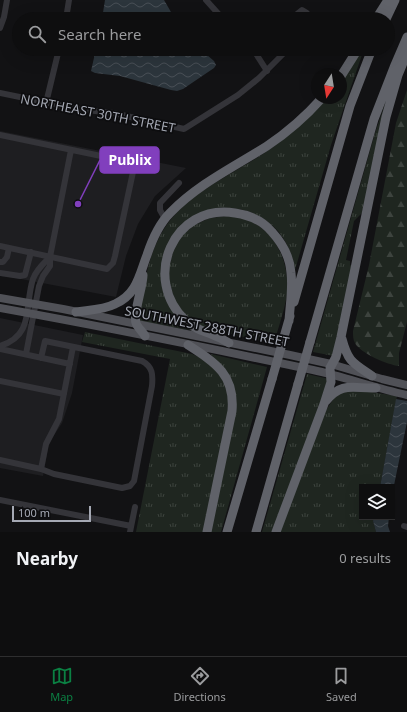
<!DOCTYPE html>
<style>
:root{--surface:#0e0e0f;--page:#1c1c1d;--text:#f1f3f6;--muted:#9b9c9e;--line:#2e2e2f;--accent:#0b8043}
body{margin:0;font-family:"Noto Sans",sans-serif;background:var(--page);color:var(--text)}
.controls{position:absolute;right:12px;bottom:12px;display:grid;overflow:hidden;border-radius:0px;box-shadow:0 4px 16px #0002}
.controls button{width:36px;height:36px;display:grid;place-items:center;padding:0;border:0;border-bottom:1px solid var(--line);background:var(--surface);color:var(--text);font:20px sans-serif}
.compass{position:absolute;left:311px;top:68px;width:36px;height:36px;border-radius:50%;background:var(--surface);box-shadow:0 4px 16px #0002;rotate:192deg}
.scale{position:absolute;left:12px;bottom:10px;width:79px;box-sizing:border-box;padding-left:4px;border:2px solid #a5a9b4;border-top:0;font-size:11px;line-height:14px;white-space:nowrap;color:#a5a9b4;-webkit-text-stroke:3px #0d0d0f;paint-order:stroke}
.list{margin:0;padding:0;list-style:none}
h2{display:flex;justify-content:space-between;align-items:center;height:52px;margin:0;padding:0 16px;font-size:17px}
h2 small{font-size:13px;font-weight:400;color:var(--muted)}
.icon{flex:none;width:22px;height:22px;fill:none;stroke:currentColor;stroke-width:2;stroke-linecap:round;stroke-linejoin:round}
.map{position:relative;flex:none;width:407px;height:532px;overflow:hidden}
.search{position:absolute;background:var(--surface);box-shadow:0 4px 16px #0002;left:12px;right:12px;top:12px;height:44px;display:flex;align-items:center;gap:10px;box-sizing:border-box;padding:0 14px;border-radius:22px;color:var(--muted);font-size:15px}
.sheet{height:124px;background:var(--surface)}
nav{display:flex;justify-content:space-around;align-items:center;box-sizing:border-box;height:56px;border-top:1px solid var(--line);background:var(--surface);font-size:11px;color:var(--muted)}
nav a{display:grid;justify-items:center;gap:2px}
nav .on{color:var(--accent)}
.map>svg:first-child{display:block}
.built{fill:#1e1e21}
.grass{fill:url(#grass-tufts)}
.forest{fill:url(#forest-firs)}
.water{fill:url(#water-waves)}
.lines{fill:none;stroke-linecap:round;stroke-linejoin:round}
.minor{stroke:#343439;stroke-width:6}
.major{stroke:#505157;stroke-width:8}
.highway{stroke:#606269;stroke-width:9}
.highway-bridge{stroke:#606269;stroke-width:9}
.labels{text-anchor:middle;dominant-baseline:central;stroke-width:3.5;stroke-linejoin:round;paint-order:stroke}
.street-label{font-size:13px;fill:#a5a9b4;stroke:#0d0d0f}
.leader{fill:none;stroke:#813fbd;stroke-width:1.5}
.callout-dot{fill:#813fbd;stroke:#0d0d0f;stroke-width:1.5}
.callout{fill:#813fbd;stroke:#813fbd;stroke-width:1.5}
.callout-label{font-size:14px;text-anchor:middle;font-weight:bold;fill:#fff}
</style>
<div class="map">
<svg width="407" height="532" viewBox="0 0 407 532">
<defs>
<pattern id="grass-tufts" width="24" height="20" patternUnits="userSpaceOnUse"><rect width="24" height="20" fill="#1f2620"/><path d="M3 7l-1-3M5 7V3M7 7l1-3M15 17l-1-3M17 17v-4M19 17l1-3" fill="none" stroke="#3d433e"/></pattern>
<pattern id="forest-firs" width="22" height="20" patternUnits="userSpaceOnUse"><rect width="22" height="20" fill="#1f2620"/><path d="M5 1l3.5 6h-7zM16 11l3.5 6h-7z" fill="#3d433e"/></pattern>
<pattern id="water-waves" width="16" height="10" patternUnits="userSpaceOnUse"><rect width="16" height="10" fill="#2c353c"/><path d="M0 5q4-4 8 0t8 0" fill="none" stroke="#484f56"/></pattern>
</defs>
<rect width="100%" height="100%" fill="#121214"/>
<!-- built -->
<path class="built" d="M0 131 186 168 155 196 138 224 126 256 116 297 0 275Z
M0 318 83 335 72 393 62 423 49 443 43 476 0 468Z"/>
<!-- grass -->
<path class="grass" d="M361 49H364L331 145 295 270C293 256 287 242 278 231 250 200 198 199 174 235 169 241 164 273 162 283L194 331 139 321C143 292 146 262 160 236 183 192 235 175 273 147 292 133 311 116 327 98H341V80Z
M389 92 362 213 354 221 346 260 350 261V265L352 266 334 356 313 352 375 133Z
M226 216C232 217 238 217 244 219 275 228 290 263 287 293 285 310 278 327 274 344L197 326 176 306 167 273 176 242 192 226 210 218Z
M85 332 192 354 208 361 227 384 230 407 205 532H136L170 359 82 342Z
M211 354 267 367 221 532H210L235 403Z
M307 374 329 379 274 532H262Z
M358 390 397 396 380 487H362V517H374L373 521 376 532H280L326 410 339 391Z"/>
<!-- forest -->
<path class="forest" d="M407 90V322L399 353V366C388 365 360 353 355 343 353 340 353 335 353 331L369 265 396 123Z"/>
<!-- water -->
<path class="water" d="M105 0H164L175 19H102Z
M96 49H200L214 61 216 65 214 68 183 89 177 91 171 90 120 76 95 73 91 71Z
M396 399 407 401V422L392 495V487H380Z
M374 517H389L388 526 390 532H376L373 521Z"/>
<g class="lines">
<!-- minor -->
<path class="minor" d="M206 0 223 19
M66 19 69 0
M297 19V14L302 10 307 13 308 19
M0 28 4 17 7 0
M253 49 267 71
M0 93 78 109 113 113 184 129 238 95 259 78 288 49
M46 103 59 49
M0 135 125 161 131 165 133 172 115 256 113 263 107 269 0 246
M165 219 160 210V203L179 183
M0 262H3L7 257 9 248
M0 273 20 276 25 275 31 252
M0 346C35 335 24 306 33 279 36 270 44 263 50 257
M0 349 70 364
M26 354 39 286 43 276 50 266V257L71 150
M0 381 64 394
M0 460 41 469 54 474 122 488 130 486 134 481 152 386C153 375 153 367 142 361L45 341 41 358
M41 469 46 444 59 419 73 347
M0 500 131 526
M404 526 407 527
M130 532 135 507"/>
<!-- major -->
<path class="major" d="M0 298 63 309 290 355 331 364 382 379 407 385
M0 308C105 327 209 348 313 370 345 377 375 388 407 395"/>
<!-- highway -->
<path class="highway" d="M376 19 388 0
M386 19 395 0
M341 76 358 49
M143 275C143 287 133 313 136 323 137 327 143 332 145 336
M294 302 350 106 372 49
M76 312C89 310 103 310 115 304 137 294 139 276 147 255 152 240 159 224 170 213 198 184 234 167 267 146 288 132 306 116 322 98
M284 337 290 316
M342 339C348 362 353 363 372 376
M310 342 374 119 395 65 407 37
M229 343C224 340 219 337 213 335 204 331 194 329 186 321 141 279 173 203 235 213 249 215 263 221 272 232 282 243 290 257 291 273 293 288 290 305 289 321
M188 345C216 363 235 375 232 411L207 532
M326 401C342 381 354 389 376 388
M227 532 272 379
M256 532 298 384
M276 532 324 404 331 382 330 368 336 357 341 337 386 117 398 75 407 53"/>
<!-- highway-bridge -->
<path class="highway-bridge" d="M272 379 284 337
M298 384 310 342"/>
</g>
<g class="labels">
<!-- street labels -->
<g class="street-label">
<text transform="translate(98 113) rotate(11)">NORTHEAST 30TH STREET</text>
<text transform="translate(207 326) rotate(11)">SOUTHWEST 288TH STREET</text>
</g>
</g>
<!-- callouts -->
<path class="leader" d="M78 204L100 160"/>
<circle class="callout-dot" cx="78" cy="204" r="4"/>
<rect class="callout" x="100" y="147" width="59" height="26" rx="4"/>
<g class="callout-label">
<text x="130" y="165">Publix</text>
</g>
</svg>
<div class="controls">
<button><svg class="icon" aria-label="layers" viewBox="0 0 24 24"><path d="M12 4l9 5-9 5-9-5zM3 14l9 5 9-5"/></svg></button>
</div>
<svg class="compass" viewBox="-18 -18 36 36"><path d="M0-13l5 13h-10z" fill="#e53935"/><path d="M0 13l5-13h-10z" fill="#9b9c9e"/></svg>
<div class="scale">100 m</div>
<div class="search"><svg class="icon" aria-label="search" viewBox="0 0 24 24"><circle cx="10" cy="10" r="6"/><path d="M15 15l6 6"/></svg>Search here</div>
</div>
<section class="sheet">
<h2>Nearby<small>0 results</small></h2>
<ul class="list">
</ul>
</section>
<nav>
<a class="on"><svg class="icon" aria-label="map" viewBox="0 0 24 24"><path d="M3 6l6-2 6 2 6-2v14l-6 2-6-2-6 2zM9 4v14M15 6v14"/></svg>Map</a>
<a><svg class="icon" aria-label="directions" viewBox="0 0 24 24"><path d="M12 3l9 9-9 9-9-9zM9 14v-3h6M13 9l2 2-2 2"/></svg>Directions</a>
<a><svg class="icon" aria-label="saved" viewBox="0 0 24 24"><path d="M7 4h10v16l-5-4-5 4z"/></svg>Saved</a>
</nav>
